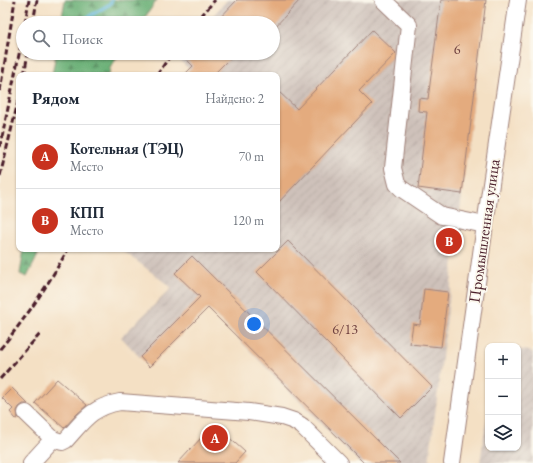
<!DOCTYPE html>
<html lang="ru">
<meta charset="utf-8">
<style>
:root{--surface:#fff;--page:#f6f6f7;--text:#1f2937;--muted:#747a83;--line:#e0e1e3;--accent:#c8321e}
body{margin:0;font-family:"EB Garamond",serif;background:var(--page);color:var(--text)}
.controls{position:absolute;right:12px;bottom:12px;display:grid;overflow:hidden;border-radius:8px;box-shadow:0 1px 3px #0004}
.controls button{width:36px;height:36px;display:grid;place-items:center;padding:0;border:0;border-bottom:1px solid var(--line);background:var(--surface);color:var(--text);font:20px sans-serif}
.you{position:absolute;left:254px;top:324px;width:14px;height:14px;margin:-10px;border:3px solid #fff;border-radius:50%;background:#1a73e8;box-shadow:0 0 0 6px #1a73e833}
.badge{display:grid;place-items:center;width:26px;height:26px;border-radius:50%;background:var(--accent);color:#fff;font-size:13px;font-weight:700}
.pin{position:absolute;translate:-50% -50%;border:2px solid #fff;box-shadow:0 1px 4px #0006}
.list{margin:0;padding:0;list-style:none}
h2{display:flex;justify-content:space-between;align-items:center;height:52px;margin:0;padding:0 16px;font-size:17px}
h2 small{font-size:13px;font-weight:400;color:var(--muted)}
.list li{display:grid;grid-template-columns:26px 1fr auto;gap:12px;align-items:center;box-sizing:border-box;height:64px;padding:0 16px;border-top:1px solid var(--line)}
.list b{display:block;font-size:15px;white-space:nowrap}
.list p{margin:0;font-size:13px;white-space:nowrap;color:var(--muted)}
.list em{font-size:13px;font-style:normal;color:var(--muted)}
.icon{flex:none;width:22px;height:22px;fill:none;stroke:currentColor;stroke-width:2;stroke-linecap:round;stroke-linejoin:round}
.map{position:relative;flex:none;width:533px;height:463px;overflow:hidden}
.search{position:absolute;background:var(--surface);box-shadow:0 1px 3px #0004;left:16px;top:16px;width:264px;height:44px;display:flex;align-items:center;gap:10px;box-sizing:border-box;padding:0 14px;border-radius:22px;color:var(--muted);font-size:15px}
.panel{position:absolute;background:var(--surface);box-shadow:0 1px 3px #0004;left:16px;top:72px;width:264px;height:180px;border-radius:8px}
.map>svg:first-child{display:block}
.industrial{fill:url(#industrial-furrows)}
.forest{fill:url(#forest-firs);stroke:#586750}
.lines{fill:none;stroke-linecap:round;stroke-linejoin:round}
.stream{stroke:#5db4da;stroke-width:3.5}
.building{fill:#e4ab7e}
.minor-casing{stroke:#9f8078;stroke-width:18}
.minor{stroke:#fff;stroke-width:16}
.rail{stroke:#4a1f2b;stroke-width:3;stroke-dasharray:6 3;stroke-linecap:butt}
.labels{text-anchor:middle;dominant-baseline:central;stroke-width:3.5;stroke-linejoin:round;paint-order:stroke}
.number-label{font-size:14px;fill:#704240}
.street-label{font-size:16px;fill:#4a1f2b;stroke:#fbf7ec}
</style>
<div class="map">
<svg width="533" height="463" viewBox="0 0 533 463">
<defs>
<pattern id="industrial-furrows" width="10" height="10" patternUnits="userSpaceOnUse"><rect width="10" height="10" fill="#cec1ba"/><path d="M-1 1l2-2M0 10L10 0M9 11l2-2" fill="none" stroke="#b2a5a0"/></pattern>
<pattern id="forest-firs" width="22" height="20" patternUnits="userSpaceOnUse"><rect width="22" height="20" fill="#67af75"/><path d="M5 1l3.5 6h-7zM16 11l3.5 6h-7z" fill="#578e60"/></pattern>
</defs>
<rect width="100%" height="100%" fill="#fbf7ec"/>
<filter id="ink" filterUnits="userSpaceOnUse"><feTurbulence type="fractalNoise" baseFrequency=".025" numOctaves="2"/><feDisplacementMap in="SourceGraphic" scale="8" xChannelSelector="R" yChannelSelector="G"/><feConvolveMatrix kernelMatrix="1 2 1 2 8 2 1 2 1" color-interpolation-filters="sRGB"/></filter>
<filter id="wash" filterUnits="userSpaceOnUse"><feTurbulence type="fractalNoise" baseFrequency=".012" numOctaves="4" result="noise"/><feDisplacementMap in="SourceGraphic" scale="16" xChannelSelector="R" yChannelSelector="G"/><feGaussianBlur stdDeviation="0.9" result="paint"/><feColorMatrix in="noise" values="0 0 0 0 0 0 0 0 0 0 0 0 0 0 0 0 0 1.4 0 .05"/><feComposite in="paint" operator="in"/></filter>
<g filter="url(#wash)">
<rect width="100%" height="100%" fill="#f4e0c4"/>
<!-- industrial -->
<path class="industrial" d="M227 0H486L429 463H360L208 308 149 367 121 337 172 288 121 249H277V75H184L189 69 175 56 178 53H273V23H206Z
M518 349 533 352V463H480L488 410V448H518Z"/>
<!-- forest -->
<path class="forest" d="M65 0H157L141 23H61Z
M56 53H120L110 68 109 75H52Z
M24 249H41L27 277 20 274Z"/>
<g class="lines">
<!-- stream -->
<path class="stream" d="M78 23 110 4 112 0
M48 53 53 55 55 53"/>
</g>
<g id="blocks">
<!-- building -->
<path class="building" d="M237 0H300L273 29V23H215Z
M441 0H486L462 194 418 188 427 112 418 111 419 98 428 99Z
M372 30 396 53 359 91 372 104 277 204V90L297 109Z
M180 53H235L213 75H184L193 66Z
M444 233 456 235 454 248 443 247Z
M288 241 432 387 401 418 257 272Z
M192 256 400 463H364L208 308 149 367 140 357 200 297 175 273Z
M424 289 448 292 441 347 410 344 413 324 420 325Z
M57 379 87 405 77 414 64 428 35 403Z
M12 388 28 404H23L19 407 17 411 18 418 16 419 10 412 13 409 2 398Z
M214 424 245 452 235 463H178Z"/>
</g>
</g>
<g filter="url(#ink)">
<use href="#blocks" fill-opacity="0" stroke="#9f8078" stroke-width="1"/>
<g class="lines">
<!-- minor casing -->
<g class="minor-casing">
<path id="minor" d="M383 0 409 25 393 168 397 184 402 189 442 216 485 225
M26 413 53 439
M31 463 53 439 62 442 66 440C84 420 92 407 120 402L249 412 282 417 294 421 302 426 339 463
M452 463 485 225 518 0"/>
</g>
<!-- minor -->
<use href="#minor" class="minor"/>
<!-- rail -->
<path class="rail" d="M25 23 29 0
M33 23 37 0
M195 23 215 0
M24 75 28 53
M157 75 172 53
M0 91 15 0
M0 147 23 35
M0 176 19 98
M0 349C26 318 48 285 68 249
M0 379 40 334"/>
</g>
</g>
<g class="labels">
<!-- number labels -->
<g class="number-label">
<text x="457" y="49">6</text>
<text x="345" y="329">6/13</text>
</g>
<!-- street labels -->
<g class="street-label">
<text transform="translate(484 231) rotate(-82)">Промышленная улица</text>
</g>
</g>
</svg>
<div class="controls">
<button>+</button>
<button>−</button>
<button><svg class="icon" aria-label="layers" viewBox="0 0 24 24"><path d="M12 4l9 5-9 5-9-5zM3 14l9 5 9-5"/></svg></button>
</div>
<div class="you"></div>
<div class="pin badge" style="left:215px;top:438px">A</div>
<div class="pin badge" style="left:449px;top:241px">B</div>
<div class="search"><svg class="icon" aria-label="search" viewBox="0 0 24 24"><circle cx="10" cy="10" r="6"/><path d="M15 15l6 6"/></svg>Поиск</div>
<section class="panel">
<h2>Рядом<small>Найдено: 2</small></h2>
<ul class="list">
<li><span class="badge">A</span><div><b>Котельная (ТЭЦ)</b><p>Место</p></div><em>70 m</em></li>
<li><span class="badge">B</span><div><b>КПП</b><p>Место</p></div><em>120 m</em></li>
</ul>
</section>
</div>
